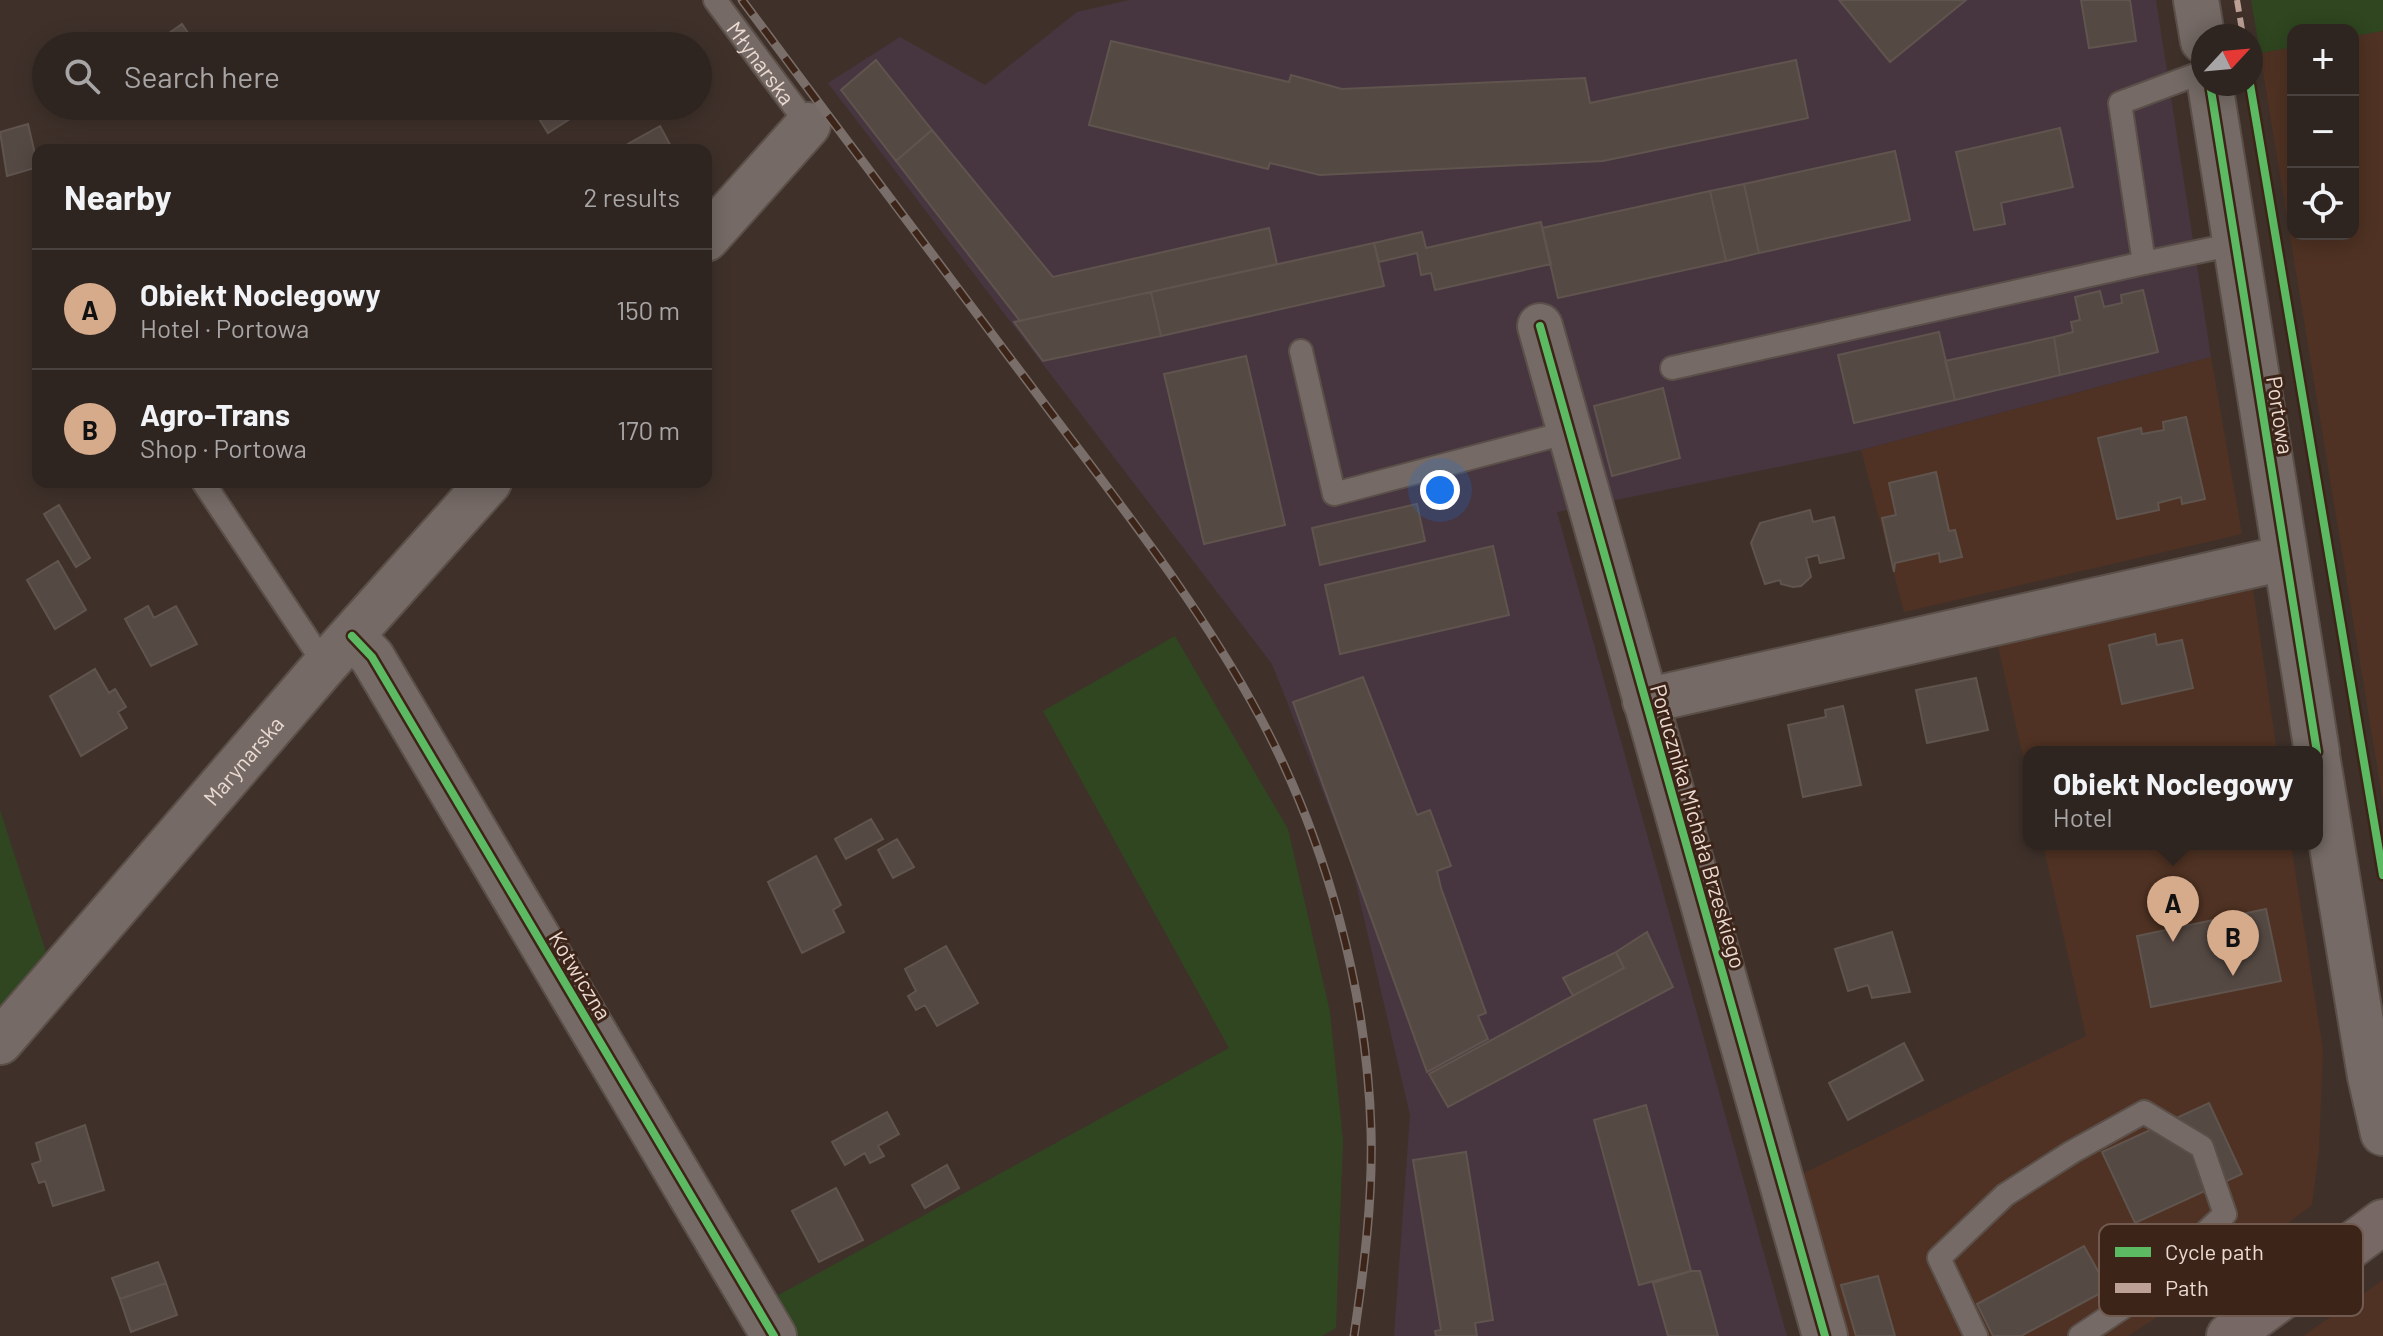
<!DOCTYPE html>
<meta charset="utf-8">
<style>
:root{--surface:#2f2520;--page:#372d29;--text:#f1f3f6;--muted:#a7a5a5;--line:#4a423e;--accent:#d6ab8b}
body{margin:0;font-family:Barlow,sans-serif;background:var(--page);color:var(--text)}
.controls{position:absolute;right:24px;top:24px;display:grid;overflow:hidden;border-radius:16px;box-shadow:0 4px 20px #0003}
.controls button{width:72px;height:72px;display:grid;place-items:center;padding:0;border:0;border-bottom:2px solid var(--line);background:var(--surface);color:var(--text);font:40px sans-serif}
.compass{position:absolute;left:2191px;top:24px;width:72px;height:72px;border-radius:50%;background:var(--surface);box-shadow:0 4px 20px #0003;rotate:64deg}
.you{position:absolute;left:1440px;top:490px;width:28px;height:28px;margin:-20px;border:6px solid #fff;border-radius:50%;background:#1a73e8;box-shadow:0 0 0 12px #1a73e833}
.badge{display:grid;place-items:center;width:52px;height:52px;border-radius:50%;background:var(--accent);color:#111;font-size:26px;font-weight:700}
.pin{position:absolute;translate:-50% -66px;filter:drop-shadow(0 2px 4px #0008)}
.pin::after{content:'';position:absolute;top:42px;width:28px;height:24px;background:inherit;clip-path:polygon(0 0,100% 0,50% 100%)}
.popup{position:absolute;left:2023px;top:746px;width:300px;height:104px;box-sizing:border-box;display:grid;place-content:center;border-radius:16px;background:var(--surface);filter:drop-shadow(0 2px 6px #0005);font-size:26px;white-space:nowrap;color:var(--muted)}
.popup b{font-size:30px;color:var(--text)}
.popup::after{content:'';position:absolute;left:50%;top:100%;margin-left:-16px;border:16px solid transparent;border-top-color:var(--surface)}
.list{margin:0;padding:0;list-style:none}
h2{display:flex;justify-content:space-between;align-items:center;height:104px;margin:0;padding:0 32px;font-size:34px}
h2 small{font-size:26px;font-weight:400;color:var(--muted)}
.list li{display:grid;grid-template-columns:52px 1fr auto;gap:24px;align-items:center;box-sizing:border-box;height:120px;padding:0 32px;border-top:2px solid var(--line)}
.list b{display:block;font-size:30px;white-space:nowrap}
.list p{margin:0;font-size:26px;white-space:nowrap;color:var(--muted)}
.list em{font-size:26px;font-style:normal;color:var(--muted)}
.icon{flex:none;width:44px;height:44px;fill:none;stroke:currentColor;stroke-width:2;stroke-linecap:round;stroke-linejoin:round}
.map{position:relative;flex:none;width:2383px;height:1336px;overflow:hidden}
.search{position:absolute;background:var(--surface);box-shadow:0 4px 20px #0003;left:32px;top:32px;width:680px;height:88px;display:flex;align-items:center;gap:20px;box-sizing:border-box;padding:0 28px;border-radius:44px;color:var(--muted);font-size:30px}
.panel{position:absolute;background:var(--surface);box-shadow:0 4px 20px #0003;left:32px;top:144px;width:680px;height:344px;border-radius:16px}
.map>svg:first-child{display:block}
.built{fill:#4f3223}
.industrial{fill:#473640}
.green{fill:#2f4620}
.building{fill:#554943;stroke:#60544e;stroke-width:2}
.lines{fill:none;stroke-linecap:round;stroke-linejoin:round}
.service-casing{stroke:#5b5049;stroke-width:26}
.minor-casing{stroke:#5b5049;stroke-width:48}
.tertiary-casing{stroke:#5b5049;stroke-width:48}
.primary-casing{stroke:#5b5049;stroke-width:48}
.service{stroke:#756a65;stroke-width:22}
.minor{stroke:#756a65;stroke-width:44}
.tertiary{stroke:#756a65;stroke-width:44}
.primary{stroke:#776865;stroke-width:44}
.rail-casing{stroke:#796e69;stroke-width:9}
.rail{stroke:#3d2418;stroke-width:6;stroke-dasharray:18;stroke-linecap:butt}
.quiet{stroke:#bda197;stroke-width:6;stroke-dasharray:12 6;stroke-linecap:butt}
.cycleway-casing{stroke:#3d2418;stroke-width:13}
.cycleway{stroke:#5cba63;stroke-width:8}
.labels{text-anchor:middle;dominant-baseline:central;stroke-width:6;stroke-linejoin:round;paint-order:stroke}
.street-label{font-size:22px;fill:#ebdad2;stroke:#3d2418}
.key{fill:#3d2418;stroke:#715b50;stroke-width:2}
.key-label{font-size:22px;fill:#ebdad2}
</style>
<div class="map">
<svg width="2383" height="1336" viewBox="0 0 2383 1336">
<rect width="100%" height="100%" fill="#3f312a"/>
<!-- built -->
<path class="built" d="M2383 31V802L2260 53 2293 47V234H2353V36Z
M2211 357 2242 534 1904 612 1861 450Z
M2252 583 2277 752H2029V783L1997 642Z
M2043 844H2291L2323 1050 2319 1150 2312 1205 2205 1286 2128 1336H1849L1800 1175 2086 1036Z
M2383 1280V1336H2303Z"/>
<!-- industrial -->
<path class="industrial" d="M1129 0H2156L2211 357 1861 450 1557 512 1787 1336H1394L1410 1115 1351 863 1272 664 828 83 900 37 985 85 1077 12Z"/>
<!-- green -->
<path class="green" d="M2251 0H2383V31L2353 36V30H2293V47L2260 53Z
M1175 636 1288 829 1330 1012 1343 1141 1336 1328 1322 1336H796L773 1298 1229 1048 1043 711Z
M0 810 46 952 0 1008Z"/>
<!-- building -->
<path class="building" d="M1839 0H1966L1890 62Z
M2081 0H2130L2136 41 2089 48Z
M182 24 197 46H161L158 41Z
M1111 41 1289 82 1291 75 1342 89 1585 78 1590 103 1796 60 1808 118 1603 161 1320 175 1270 163 1268 169 1089 125Z
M876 60 932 130 896 161 841 90Z
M531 106H590L548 133Z
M28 124 38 167 7 176 0 132Z
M660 126 673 150H631L628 144Z
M2060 128 2073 187 2001 203 2005 224 1974 230 1956 152Z
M932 130 1053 277 1269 228 1277 264 1020 321 896 161Z
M1895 151 1910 220 1759 253 1744 184Z
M1744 184 1759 253 1726 261 1710 191Z
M1710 191 1726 261 1558 298 1542 228Z
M1541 222 1551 264 1435 290 1431 273 1421 275 1417 253 1379 262 1374 243 1422 232 1426 248Z
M1374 243 1384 286 1161 336 1151 292Z
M2143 290 2158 352 2060 375 2054 337 2073 332 2071 322 2080 320 2075 297 2100 291 2104 307 2122 303 2121 295Z
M1151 292 1161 336 1043 361 1014 322Z
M1939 332 1955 400 1854 423 1838 355Z
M2054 337 2060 375 1955 400 1945 361Z
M1246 356 1285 525 1204 544 1164 374Z
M1663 388 1680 458 1612 476 1594 406Z
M2186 417 2205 499 2182 504 2181 497 2158 503 2159 510 2117 519 2098 438 2141 428 2142 434 2164 430 2163 422Z
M1936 472 1949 531 1955 530 1962 557 1940 562 1939 553 1895 563 1894 572 1882 518 1896 515 1889 483Z
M1417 504 1425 541 1320 565 1312 528Z
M59 505 90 558 76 567 44 514Z
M1810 510 1813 522 1834 517 1844 558 1820 563 1818 555 1806 558 1811 577 1801 586 1793 587 1781 584 1780 580 1765 584 1751 543 1760 523Z
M1493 546 1509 615 1340 654 1325 585Z
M58 561 86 610 55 629 27 580Z
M148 606 154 618 176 606 197 644 151 666 125 619Z
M2155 634 2157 645 2182 640 2193 688 2122 704 2109 645Z
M95 669 109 693 115 689 126 707 118 712 127 728 81 756 50 696Z
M1363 677 1417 815 1430 810 1451 866 1437 871 1441 888 1486 1013 1478 1016 1488 1039 1427 1072 1293 702Z
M1976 678 1988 730 1927 743 1916 690Z
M1843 706 1861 785 1803 797 1788 725 1826 717 1825 710Z
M871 819 883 839 846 859 835 839Z
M897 839 914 867 893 878 878 850Z
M816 856 841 905 833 910 844 932 802 953 768 882Z
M2266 909 2281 981 2151 1007 2137 936Z
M1647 932 1673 987 1448 1107 1429 1074 1624 968 1616 952Z
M1892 932 1910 992 1872 998 1868 985 1848 991 1835 949Z
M946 946 978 1003 937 1026 925 1005 916 1010 908 996 916 991 905 969Z
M1616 952 1624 968 1573 996 1563 978Z
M1904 1043 1923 1080 1848 1120 1829 1083Z
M2209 1103 2242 1174 2135 1223 2102 1152Z
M1646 1105 1691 1271 1639 1285 1594 1120Z
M887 1112 899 1134 878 1146 884 1156 870 1163 865 1153 845 1165 832 1142Z
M85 1125 104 1190 53 1206 45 1181 39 1183 32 1164 41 1161 36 1143Z
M1466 1152 1493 1320 1475 1323 1477 1336H1436L1435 1331 1441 1330 1413 1160Z
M947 1165 959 1188 925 1208 912 1185Z
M836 1188 863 1240 819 1262 792 1211Z
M2084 1246 2108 1289 2021 1336H1993L1977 1304Z
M158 1262 166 1283 120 1299 112 1278Z
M1691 1271H1700L1718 1336H1668L1653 1283Z
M1878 1276 1895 1336H1856L1841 1285Z
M166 1283 177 1315 131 1332 120 1299Z"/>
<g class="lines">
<!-- service casing -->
<g class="service-casing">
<g id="service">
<path id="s1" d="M715 0 808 125"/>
<path d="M2203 72 2120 103 2144 263 2235 244"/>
<path d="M1301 351 1334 494 1569 432"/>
<path d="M1672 368 2144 263"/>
<path d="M203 482 325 665"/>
<path d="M1976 1336 1939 1258 2005 1195 2072 1152 2144 1112 2202 1147 2225 1214 2134 1300 2080 1336"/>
</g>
</g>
<!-- minor casing -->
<g class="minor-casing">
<g id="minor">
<path d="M706 239 808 125"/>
<path d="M1540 326 1825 1336"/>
<path d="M352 636 372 657 774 1336"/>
<path d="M1645 701 2285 558"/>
<path id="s2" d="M0 1042 325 665 489 482"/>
</g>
</g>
<!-- tertiary casing -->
<g class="tertiary-casing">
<path id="tertiary" d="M2196 0 2203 41
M2210 84 2317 752
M2317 755 2370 1076 2383 1133"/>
</g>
<!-- primary casing -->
<g class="primary-casing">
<path id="primary" d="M2229 1336 2383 1222"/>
</g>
<!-- service -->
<use href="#service" class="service"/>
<!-- minor -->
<use href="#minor" class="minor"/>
<!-- tertiary -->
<use href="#tertiary" class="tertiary"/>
<!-- primary -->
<use href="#primary" class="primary"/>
<!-- rail casing -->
<g class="rail-casing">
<path id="rail" d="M742 0C841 133 941 266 1040 398 1118 502 1200 605 1261 719 1327 843 1367 991 1371 1130 1373 1200 1364 1268 1354 1336"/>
</g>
<!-- rail -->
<use href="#rail" class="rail"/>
<!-- quiet -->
<path class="quiet" d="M2237 0 2243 36"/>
<!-- cycleway casing -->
<g class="cycleway-casing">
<path id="cycleway" d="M2210 84 2317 752
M2250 84 2383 875
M1540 326 1825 1336
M352 636 372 657 774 1336"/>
</g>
<!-- cycleway -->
<use href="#cycleway" class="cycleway"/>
</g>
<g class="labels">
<!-- street labels -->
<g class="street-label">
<text stroke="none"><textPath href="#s1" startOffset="78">Młynarska</textPath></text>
<text transform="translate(2281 415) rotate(81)">Portowa</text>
<text stroke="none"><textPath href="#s2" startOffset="372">Marynarska</textPath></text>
<text transform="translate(1699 826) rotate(74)">Porucznika Michała Brzeskiego</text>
<text transform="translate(581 975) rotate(59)">Kotwiczna</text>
</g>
</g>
<!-- legend -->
<rect x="2099" y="1224" width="264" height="92" rx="12" class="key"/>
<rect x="2115" y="1247" width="36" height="10" fill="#5cba63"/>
<rect x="2115" y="1283" width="36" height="10" fill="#bda197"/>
<g class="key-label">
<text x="2165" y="1260">Cycle path</text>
<text x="2165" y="1296">Path</text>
</g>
</svg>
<div class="controls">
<button>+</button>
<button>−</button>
<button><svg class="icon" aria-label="locate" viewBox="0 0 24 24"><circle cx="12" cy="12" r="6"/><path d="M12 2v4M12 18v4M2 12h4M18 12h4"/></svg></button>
</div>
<svg class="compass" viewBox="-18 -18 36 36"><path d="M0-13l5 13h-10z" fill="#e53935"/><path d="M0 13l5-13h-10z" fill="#a7a5a5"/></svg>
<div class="you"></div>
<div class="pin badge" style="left:2173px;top:942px">A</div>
<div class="popup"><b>Obiekt Noclegowy</b>Hotel</div>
<div class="pin badge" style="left:2233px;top:976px">B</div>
<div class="search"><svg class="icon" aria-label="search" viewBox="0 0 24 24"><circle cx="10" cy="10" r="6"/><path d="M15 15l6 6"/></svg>Search here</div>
<section class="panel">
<h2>Nearby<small>2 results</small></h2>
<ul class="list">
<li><span class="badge">A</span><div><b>Obiekt Noclegowy</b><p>Hotel · Portowa</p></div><em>150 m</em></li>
<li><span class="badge">B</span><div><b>Agro-Trans</b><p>Shop · Portowa</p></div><em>170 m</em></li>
</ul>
</section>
</div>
